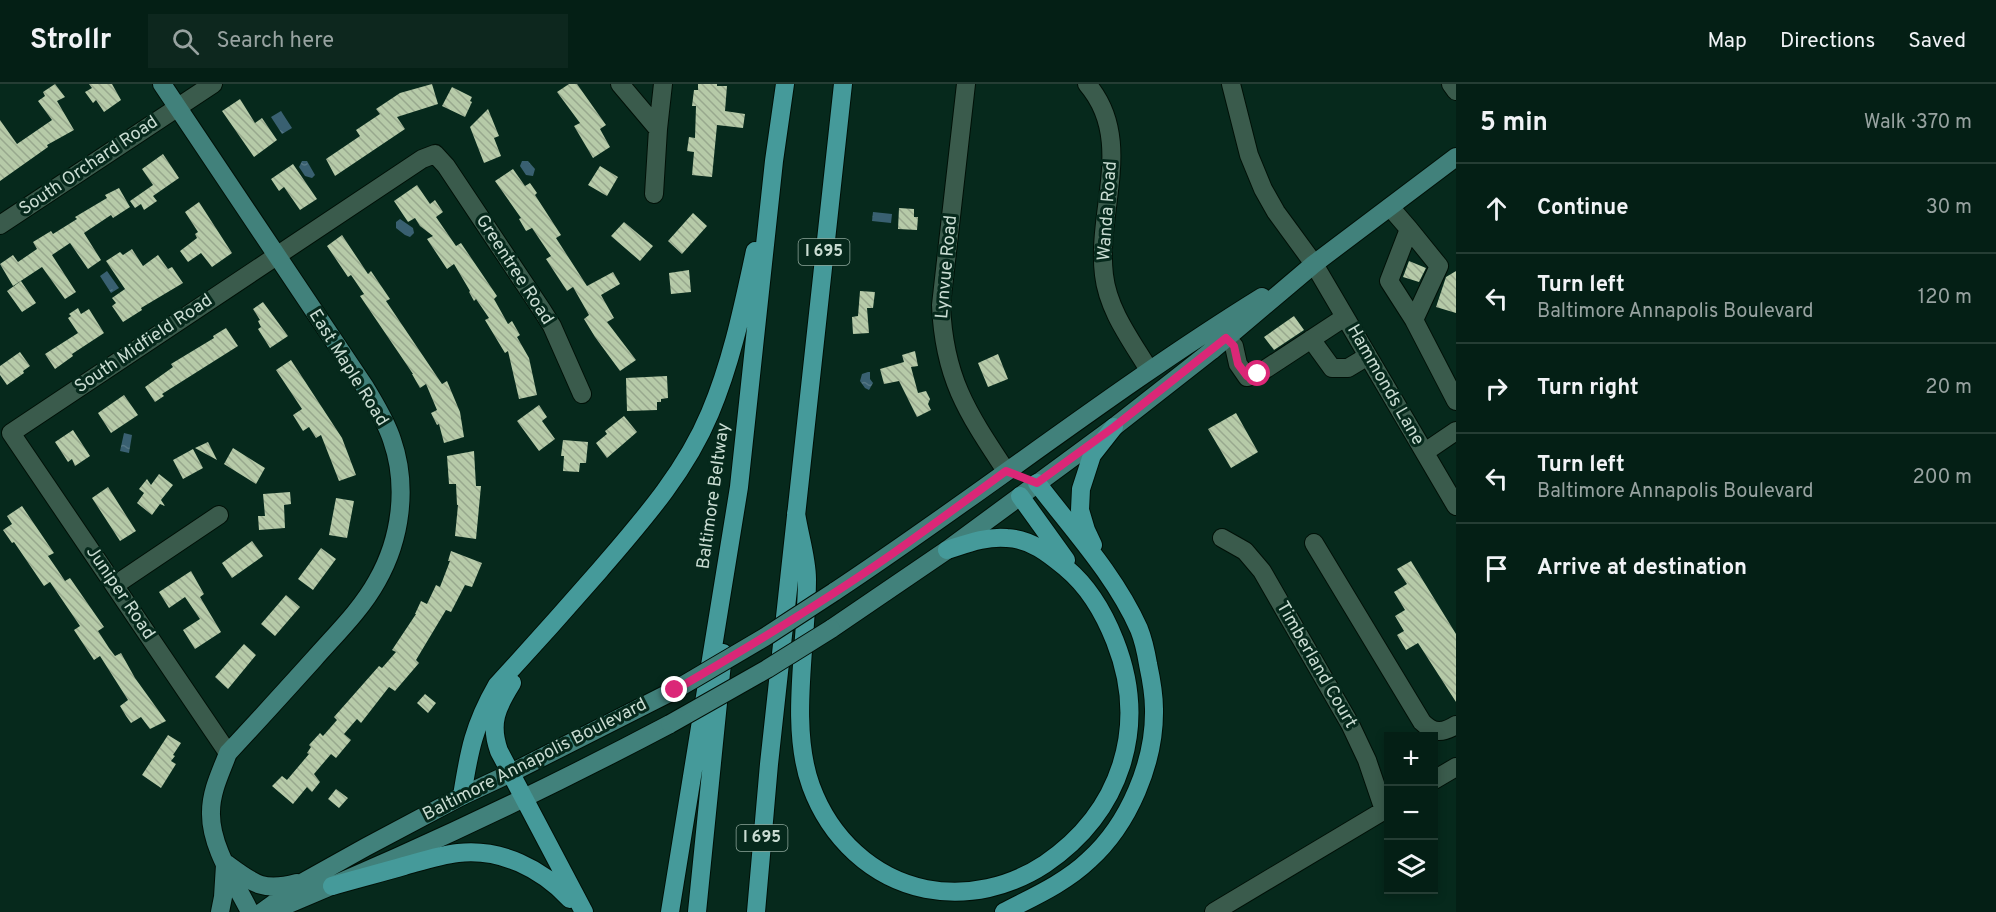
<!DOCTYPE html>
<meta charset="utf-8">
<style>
:root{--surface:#041f15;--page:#0d271e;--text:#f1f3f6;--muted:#97a2a0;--line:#253d34}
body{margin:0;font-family:Overpass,sans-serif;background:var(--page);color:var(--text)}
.controls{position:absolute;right:18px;bottom:18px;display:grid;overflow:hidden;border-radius:0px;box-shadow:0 3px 9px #0003}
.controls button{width:54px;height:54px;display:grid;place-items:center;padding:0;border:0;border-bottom:2px solid var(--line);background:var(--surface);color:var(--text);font:30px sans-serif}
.stop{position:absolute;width:18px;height:18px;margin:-14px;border:4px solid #db2777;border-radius:50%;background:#fff}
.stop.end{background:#db2777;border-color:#fff;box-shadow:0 2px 6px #0008}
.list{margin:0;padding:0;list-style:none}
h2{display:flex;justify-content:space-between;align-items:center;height:78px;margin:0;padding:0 24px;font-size:26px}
h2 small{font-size:20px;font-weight:400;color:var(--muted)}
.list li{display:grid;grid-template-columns:39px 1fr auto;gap:18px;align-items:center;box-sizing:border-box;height:90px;padding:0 24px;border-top:2px solid var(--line)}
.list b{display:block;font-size:22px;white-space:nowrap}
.list p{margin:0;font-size:20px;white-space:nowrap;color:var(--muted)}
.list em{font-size:20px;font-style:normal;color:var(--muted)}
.icon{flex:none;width:33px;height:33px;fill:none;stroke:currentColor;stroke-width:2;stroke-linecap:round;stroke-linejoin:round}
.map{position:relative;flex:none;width:1456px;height:828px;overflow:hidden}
header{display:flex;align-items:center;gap:36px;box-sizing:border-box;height:84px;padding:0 30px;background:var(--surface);border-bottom:2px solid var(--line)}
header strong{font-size:28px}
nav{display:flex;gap:33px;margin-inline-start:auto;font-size:21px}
.search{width:420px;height:54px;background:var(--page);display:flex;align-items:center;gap:15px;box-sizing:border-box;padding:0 21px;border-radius:0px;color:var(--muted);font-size:22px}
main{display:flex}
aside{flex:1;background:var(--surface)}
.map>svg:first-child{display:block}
.water{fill:url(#water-ripples)}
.building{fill:url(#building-back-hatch)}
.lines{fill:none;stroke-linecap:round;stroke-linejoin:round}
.minor-casing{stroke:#001007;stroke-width:20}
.major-casing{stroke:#001007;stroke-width:20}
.highway-casing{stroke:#001007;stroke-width:20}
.minor{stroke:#3a5b4c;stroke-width:18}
.major{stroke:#41817b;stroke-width:18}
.highway{stroke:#459a9a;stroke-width:18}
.major-bridge-casing{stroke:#001007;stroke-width:20;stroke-linecap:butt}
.major-bridge{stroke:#41817b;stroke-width:18}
.route{stroke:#db2777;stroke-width:8}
.labels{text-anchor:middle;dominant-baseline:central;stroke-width:6;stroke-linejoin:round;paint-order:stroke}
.shield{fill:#06291c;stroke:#8ea69b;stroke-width:1.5}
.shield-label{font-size:16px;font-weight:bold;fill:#c9dcd2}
.street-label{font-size:18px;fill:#c9dcd2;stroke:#06291c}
</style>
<header>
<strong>Strollr</strong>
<div class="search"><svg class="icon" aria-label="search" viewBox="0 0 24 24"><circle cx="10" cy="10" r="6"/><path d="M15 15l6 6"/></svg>Search here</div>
<nav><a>Map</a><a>Directions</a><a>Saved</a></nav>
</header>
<main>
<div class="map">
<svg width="1456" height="828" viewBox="0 0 1456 828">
<defs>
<pattern id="water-ripples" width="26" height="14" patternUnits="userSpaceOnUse" patternTransform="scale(1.5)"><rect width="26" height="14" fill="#396071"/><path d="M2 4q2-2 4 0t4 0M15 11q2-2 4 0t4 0" fill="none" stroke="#547684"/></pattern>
<pattern id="building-back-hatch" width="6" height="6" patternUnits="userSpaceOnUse" patternTransform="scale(1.5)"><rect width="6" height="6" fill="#b6caa8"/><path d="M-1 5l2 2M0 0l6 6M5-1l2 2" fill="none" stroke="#98a88e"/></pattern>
</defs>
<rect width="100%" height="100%" fill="#06291c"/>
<!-- water -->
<path class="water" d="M281 27 292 44 282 50 271 33Z
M302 77H307L315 91 312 94 305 92 299 83Z
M522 77H528L535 85 533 92 526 91 520 82Z
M873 128 892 130 891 139 872 137Z
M400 135 413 144 414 149 410 153 405 151 396 144V138Z
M107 187 119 204 111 209 100 192Z
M868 288H870V295L873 299 869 306 865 304 860 297 862 290Z
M124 349 132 351 129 369 120 367Z"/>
<!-- building -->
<path class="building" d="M55 0 65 13 57 17 74 46 47 61 48 63 0 97V36L17 60 52 36 38 17 45 12 43 8Z
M89 0H112L121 16 104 28 96 16 93 19 85 8 92 4Z
M432 0 438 20 397 33 405 45 335 92 326 75 360 52 356 46 380 30 376 25 400 9Z
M569 0H577L606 41 600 45 610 63 593 74 574 42 580 39 557 8Z
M698 0H717V2H727L725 27 745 30 743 44 717 41 712 93 692 91 694 68 687 67 689 53 695 54 696 22H692L694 6H698Z
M452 3 472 13 470 17 472 18 465 33 442 22Z
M240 15 255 39 262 34 277 56 254 73 222 27Z
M488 25 499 52 494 54 501 72 484 79 470 43Z
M163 70 179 94 153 112 157 117 144 126 141 120 135 124 130 117 153 101 142 85Z
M293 80 317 115 300 126 284 103 279 107 271 95Z
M600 82 618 93 607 112 588 101Z
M513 85 525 102 530 99 537 109 535 111 561 151 556 154 587 202 613 188 620 200 601 211 614 234 607 238 636 276 620 287 595 253 584 235 589 231 573 203 567 207 546 175 551 172 532 144 526 147 519 135 521 134 495 97Z
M417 101 430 120 435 116 443 128 436 133 456 162 461 159 497 212 494 215 508 240 512 237 520 251 517 253 529 274 537 311 519 315 508 267 505 269 485 236 489 234 476 215 474 217 469 208 470 207 454 180 447 185 427 155 433 152 420 142 415 134 408 138 394 117Z
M119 104 130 123 113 134 111 131 84 149 101 176 88 185 70 159 52 171 76 208 65 215 42 183 13 202 0 180 13 171 18 178 37 165 33 158 51 147 53 150 77 135 75 133 107 114 105 111Z
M199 118 232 169 212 183 201 169 188 178 180 167 197 154 195 150 198 148 185 128Z
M899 124 914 125V133H918L917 146 898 145Z
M693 129 707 142 682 170 668 157Z
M624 138 653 162 640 177 611 152Z
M342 151 368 190 371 187 390 215 386 217 442 300 447 297 460 328 464 353 444 359 439 340 437 341 431 329 437 326 426 300 420 304 412 290H413L360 212 364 210 351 191 348 193 327 162Z
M132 165 143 182 158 171 168 185 172 183 183 199 141 224 142 226 123 238 112 222 116 219 112 214 125 205 106 177 120 168 123 171Z
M1409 177 1426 184 1419 198 1403 193Z
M689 186 691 208 671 210 669 189Z
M1456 187V229L1436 223 1446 193Z
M21 197 36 219 22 228 7 207Z
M860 207 875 208 873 224H867L869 249 853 250 852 233 858 232Z
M263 218 288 252 270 264 258 245 261 243 258 237 260 236 253 225Z
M78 224 81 230 89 225 104 249 72 270 73 272 55 285 45 270 78 249 68 234 71 232 69 230Z
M1294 232 1304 246 1274 266 1264 253Z
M226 244 238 262 162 310 164 312 155 318 145 303 173 283 171 280 214 254 213 252Z
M915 267 918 282 911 283 918 309 926 307 930 315 928 320 931 326 917 333 899 297 884 300 880 285 904 278 902 271Z
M20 268 30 282 23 287 24 289 7 301 0 291V282Z
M998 270 1008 295 988 303 978 279Z
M291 276 342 354 356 391 339 397 321 351 316 354 309 343 303 347 293 331 302 325 276 286Z
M667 292 668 314 661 315V318H657V326L627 327 626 294Z
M124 311 138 331 111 349 98 329Z
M539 321 547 333 542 337 555 355 539 367 517 337Z
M1236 329 1258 368 1231 384 1208 345Z
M624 332 637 348 607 374 596 359 607 350 605 347Z
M73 346 90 372 75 382 72 375 68 378 55 358Z
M563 356 588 358 586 379H580L579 388 563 387 564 372H561Z
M208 358 217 376 195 364Z
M233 364 265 384 256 400 224 380Z
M193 365 203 384 183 395 173 376Z
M474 367 476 402H481L476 455 455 452 458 421H457L456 400H449L447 372Z
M159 390 173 401 161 416 165 422 160 420 152 431 137 419 144 409 139 405 147 395 151 401Z
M108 403 136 447 120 457 92 414Z
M290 408 291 420 284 421 285 444 259 446 258 432H265L263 410Z
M336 414 354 417 347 454 329 451Z
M22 422 54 469 48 472 57 485 65 497 70 494 104 543 98 547 109 564 115 572 121 569 135 594 166 637 150 645 141 633 131 639 126 632 120 622 128 616 100 572 94 576 74 546 80 542 50 498 44 502 14 458 12 459 3 446 12 440 7 432Z
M252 457 263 472 232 494 222 479Z
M321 464 336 475 313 506 298 495Z
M451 467 482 479 472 503 465 501 451 528 446 526 416 576 419 579 395 607 389 603 361 639 357 635 344 650 351 656 336 674 331 670 314 690 320 698 312 708 307 703 293 720 272 702 282 692 287 696 309 670 307 669 311 663 309 661 320 649 323 652 337 636 334 633 379 582 382 584 396 568 392 566 416 530H415L421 517 427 520 436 501 440 503 450 477H448Z
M1411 477 1456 550V618L1418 559 1406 566 1397 551 1404 547 1395 532 1405 526 1394 508 1407 500 1397 485Z
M191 487 204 510 200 513 221 548 195 565 183 546 200 535 185 513 169 524 159 508Z
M286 511 300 523 275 552 261 540Z
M244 560 256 571 228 605 215 593Z
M425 610 436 619 428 629 417 619Z
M168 651 181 659 173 671 175 672 171 677 176 680 161 704 142 691Z
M336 705 348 714 339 724 328 715Z"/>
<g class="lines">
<!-- minor casing -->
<g class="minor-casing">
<path id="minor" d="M620 0 658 45
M966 0 941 221C944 294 967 328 1006 387
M1087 0C1135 56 1096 126 1104 191 1108 226 1131 256 1149 286
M1231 0 1249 71 1263 105 1276 128 1314 180 1456 422
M1451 0 1456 7
M654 110 658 45 663 0
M1390 123 1409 145 1389 197 1414 236 1456 317
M0 141 213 0
M1409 145 1439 182 1414 236
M1226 254 1234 262 1238 280 1247 293 1258 290 1345 233
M1311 255 1332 284H1348L1368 272
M1425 368 1456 347
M1222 454 1245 467 1262 487 1350 640 1367 676 1384 726
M1314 459 1422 638C1434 650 1443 649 1456 641
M115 501 219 431
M228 669 11 349 422 75 435 70 446 82 542 226 552 242 582 310
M1434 696 1456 683
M1214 828 1388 724"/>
</g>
<!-- major casing -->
<g class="major-casing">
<path id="major" d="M162 0 365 303C375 320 386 337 392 356 408 402 401 455 377 497 361 526 336 550 314 575 286 606 257 638 228 669 221 688 211 707 211 728 210 762 235 798 250 828
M834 508C979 412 1115 304 1262 213
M831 545 947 466 1114 343 1211 267 1314 180 1456 73
M227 780C254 800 263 808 297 799
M279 824C412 769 543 707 670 640
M220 828 223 813 225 781
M262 828 305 797 366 763 462 712 511 689 675 606"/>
</g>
<!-- highway casing -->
<g class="highway-casing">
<path id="highway" d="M1020 412 1066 476
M796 429C799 450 807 474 807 495 807 560 789 642 811 702 830 754 872 794 926 805 968 813 1010 803 1045 780 1121 728 1149 643 1115 557 1104 529 1089 503 1066 484 1049 470 1031 455 1007 454 986 452 966 460 947 466
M1093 461 1086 446 1080 426 1081 405 1092 371 1114 343
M512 599C497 623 489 639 499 667L584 828
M462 712C469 667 474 641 497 601 532 563 566 525 600 486 642 437 685 389 710 329 732 277 743 222 755 167
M332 802C356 795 380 789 404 782 422 777 440 771 458 769 501 764 542 785 570 815
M670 828 739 403 774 77 785 0
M697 828 723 569
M756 828 769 680 843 0
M1004 828C1033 813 1065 799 1089 776 1129 740 1155 678 1154 625 1154 610 1151 594 1148 580 1146 568 1143 555 1139 545 1115 491 1072 445 1037 399"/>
</g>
<!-- minor -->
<use href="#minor" class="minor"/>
<!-- major -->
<use href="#major" class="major"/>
<!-- highway -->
<use href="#highway" class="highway"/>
<!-- major-bridge casing -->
<g class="major-bridge-casing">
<path id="major-bridge" d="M675 606 765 553 834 508
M670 640 767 585 831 545"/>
</g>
<!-- major-bridge -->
<use href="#major-bridge" class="major-bridge"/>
</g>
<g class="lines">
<!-- route -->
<path class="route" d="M675 606C749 563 822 519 892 470 930 443 968 415 1006 387L1037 399 1114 343 1226 254 1234 262 1238 280 1247 292 1258 290"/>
</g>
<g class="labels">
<!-- shield labels -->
<g class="shield">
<rect x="798.5" y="155" width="51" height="26" rx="4.5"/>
<rect x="736.5" y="741" width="51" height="26" rx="4.5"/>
</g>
<g class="shield-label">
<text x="824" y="168">I 695</text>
<text x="762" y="754">I 695</text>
</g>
<!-- street labels -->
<g class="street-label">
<text transform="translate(89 82) rotate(-34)">South Orchard Road</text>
<text transform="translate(1108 127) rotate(-86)">Wanda Road</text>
<text transform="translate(947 183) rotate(-85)">Lynvue Road</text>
<text transform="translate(514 186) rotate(57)">Greentree Road</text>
<text transform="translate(144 260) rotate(-34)">South Midfield Road</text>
<text transform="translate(348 284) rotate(58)">East Maple Road</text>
<text transform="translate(1385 301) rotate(60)">Hammonds Lane</text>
<text transform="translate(714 412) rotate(-82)">Baltimore Beltway</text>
<text transform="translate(120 509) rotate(56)">Juniper Road</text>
<text transform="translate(1316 581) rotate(60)">Timberland Court</text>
<text transform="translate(535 676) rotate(-27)">Baltimore Annapolis Boulevard</text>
</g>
</g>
</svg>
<div class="controls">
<button>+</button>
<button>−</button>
<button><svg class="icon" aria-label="layers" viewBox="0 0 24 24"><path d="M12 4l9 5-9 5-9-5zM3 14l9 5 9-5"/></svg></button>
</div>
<div class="stop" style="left:1258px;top:290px"></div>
<div class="stop end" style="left:675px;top:606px"></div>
</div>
<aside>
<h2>5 min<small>Walk · 370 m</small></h2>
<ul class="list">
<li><svg class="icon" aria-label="ahead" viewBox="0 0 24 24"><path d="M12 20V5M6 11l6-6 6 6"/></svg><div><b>Continue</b></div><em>30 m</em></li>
<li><svg class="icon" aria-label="left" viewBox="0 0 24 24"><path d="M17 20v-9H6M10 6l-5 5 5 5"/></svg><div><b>Turn left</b><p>Baltimore Annapolis Boulevard</p></div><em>120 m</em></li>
<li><svg class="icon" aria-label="right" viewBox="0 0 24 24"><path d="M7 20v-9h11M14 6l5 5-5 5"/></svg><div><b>Turn right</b></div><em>20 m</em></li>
<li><svg class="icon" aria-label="left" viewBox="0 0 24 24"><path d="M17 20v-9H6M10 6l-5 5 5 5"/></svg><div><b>Turn left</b><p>Baltimore Annapolis Boulevard</p></div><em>200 m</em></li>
<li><svg class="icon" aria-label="arrive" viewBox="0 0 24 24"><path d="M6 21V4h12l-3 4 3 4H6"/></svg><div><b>Arrive at destination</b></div></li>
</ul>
</aside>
</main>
